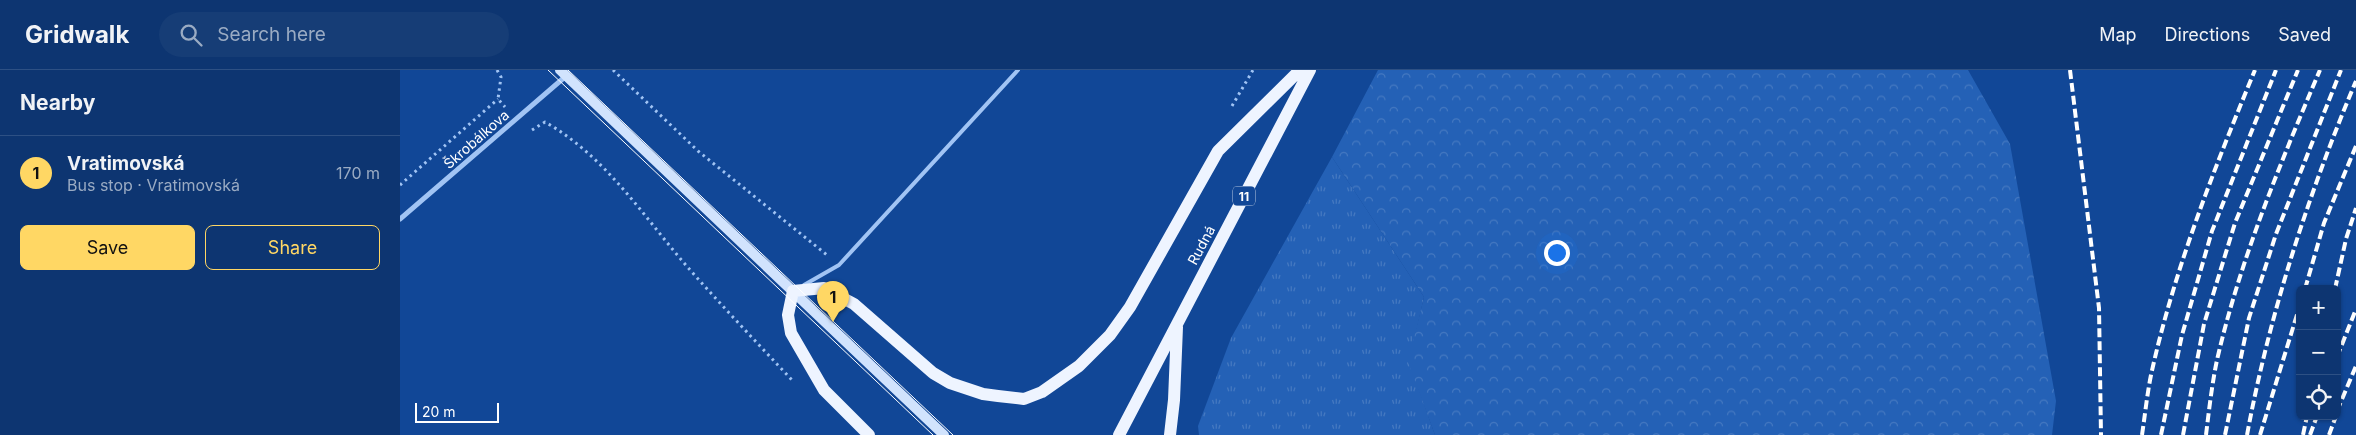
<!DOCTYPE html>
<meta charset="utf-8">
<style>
:root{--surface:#0d3571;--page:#163d76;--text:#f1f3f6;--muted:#9aabc3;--line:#2d5084;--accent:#ffd764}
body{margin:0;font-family:Inter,sans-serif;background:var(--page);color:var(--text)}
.controls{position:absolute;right:15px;bottom:15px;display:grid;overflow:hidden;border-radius:8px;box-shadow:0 1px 4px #0004}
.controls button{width:45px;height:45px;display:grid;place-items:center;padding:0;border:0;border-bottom:1px solid var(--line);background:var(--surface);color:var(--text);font:25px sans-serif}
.scale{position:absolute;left:15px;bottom:12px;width:84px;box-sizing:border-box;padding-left:5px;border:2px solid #fff;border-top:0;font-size:14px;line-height:18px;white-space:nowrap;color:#fff;-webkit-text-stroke:4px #114797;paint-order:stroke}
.you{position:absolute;left:1156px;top:182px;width:18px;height:18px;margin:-12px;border:4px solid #fff;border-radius:50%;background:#1a73e8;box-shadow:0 0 0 8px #1a73e833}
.badge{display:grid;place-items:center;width:32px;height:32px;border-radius:50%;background:var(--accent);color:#111;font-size:16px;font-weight:700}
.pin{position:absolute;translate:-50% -41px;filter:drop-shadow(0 1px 2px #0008)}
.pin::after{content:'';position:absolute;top:26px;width:18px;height:15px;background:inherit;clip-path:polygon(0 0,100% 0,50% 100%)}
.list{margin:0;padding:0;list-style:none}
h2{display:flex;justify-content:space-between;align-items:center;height:65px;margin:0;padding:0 20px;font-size:21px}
h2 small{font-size:16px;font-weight:400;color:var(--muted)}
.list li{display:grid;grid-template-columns:32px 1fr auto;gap:15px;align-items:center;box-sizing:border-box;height:75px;padding:0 20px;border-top:1px solid var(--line)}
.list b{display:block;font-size:19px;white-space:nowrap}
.list p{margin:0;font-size:16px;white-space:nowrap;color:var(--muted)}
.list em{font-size:16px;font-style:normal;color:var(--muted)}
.actions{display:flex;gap:10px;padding:15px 20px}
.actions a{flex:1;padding:11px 0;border:1px solid var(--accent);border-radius:8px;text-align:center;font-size:18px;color:var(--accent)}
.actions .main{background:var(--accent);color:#111}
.icon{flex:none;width:28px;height:28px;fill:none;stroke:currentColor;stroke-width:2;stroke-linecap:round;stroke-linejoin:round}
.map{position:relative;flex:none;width:1956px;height:365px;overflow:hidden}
header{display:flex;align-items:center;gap:30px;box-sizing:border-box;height:70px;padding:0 25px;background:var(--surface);border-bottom:1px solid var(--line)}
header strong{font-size:24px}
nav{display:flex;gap:28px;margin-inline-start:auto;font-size:18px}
.search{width:350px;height:45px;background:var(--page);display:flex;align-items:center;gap:12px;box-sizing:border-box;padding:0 18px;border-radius:28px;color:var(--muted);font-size:19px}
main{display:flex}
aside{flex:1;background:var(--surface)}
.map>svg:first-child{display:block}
.grass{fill:url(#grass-tufts)}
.forest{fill:url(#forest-crowns)}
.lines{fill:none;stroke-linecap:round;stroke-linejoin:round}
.path{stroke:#a1c4f4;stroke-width:3;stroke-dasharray:2.5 4;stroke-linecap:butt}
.lane{stroke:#a1c4f4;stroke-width:4}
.street{stroke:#a1c4f4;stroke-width:5}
.secondary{stroke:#d1e3fd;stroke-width:10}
.primary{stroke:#eef4ff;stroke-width:12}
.tram{stroke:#fff;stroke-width:1}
.rail{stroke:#fff;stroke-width:4;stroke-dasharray:9 4;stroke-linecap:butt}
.labels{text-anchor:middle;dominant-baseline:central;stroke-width:5;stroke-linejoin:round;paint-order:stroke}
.shield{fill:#114797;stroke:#b8c8e0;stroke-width:1}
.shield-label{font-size:12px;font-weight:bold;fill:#fff}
.street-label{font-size:14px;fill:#fff;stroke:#114797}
</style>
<header>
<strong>Gridwalk</strong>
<div class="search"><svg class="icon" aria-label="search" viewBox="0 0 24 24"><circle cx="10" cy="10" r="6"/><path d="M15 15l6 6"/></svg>Search here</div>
<nav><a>Map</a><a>Directions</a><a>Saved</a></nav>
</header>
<main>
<aside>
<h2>Nearby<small></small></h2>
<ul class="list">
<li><span class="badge">1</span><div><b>Vratimovská</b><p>Bus stop · Vratimovská</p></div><em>170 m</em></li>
</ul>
<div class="actions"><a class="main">Save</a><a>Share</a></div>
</aside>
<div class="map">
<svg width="1956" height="365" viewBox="0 0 1956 365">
<defs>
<pattern id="grass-tufts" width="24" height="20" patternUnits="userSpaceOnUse" patternTransform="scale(1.25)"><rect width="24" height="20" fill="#2461b6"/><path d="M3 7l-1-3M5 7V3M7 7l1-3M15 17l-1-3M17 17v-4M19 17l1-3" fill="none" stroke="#4579c1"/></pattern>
<pattern id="forest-crowns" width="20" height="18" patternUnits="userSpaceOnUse" patternTransform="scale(1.25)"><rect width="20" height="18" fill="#2461b6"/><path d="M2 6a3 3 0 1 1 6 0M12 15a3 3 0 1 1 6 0" fill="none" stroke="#4579c1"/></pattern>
</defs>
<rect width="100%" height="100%" fill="#114797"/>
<!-- grass -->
<path class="grass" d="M932 87 1024 227 1009 292 1035 365H799L798 356 831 268Z"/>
<!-- forest -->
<path class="forest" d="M978 0H1568L1610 74 1656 331 1652 365H1035L1008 292 1024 227 932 87Z"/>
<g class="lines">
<!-- path -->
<path class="path" d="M97 0 101 7 98 29 105 37
M213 0 298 81 427 185
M832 36 853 0
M132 60 145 52C207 87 245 149 291 201 324 238 358 274 392 310
M0 115 98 29"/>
<!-- lane -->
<path class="lane" d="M404 215 439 195 618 0"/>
<!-- street -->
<path class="street" d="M0 149 166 6"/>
<!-- secondary -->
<path class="secondary" d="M160 0 544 365"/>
<!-- primary -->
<path class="primary" d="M469 365 424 320 391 263 388 245 393 221 424 218 454 234 533 303 550 313 583 324 598 326 624 329 642 322 679 296 710 265 730 237 818 81 900 0
M719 365 910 0
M770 365 774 330 777 257"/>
<!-- tram -->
<path class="tram" d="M148 0 533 365
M168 0 553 365"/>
<!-- rail -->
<path class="rail" d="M1670 0 1699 238 1701 365
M1905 219 1924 153 1956 76
M1935 219 1946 169 1956 138
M1937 287 1956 239
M1937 341 1956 296
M1742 365C1745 345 1747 325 1751 305 1774 200 1814 99 1855 0
M1761 365 1782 265 1812 161 1876 0
M1783 365 1804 254 1835 153 1898 0
M1806 365C1809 340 1812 314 1817 290 1840 190 1880 94 1920 0
M1825 365 1849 248 1876 164 1941 0
M1847 365C1870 242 1908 125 1956 11
M1860 365 1900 235
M1903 365 1907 346
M1910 365 1917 346
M1929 365 1936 346"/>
</g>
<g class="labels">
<!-- shield labels -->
<rect class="shield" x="833" y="116.5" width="22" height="19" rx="4"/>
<g class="shield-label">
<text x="844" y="126">11</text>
</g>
<!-- street labels -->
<g class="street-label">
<text transform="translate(76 69) rotate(-41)">Škrobálkova</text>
<text transform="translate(801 175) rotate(-62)">Rudná</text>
</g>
</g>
</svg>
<div class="controls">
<button>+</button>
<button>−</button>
<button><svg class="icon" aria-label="locate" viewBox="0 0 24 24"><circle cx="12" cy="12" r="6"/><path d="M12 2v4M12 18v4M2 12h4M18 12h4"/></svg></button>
</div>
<div class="scale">20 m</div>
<div class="you"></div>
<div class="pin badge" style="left:433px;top:252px">1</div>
</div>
</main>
